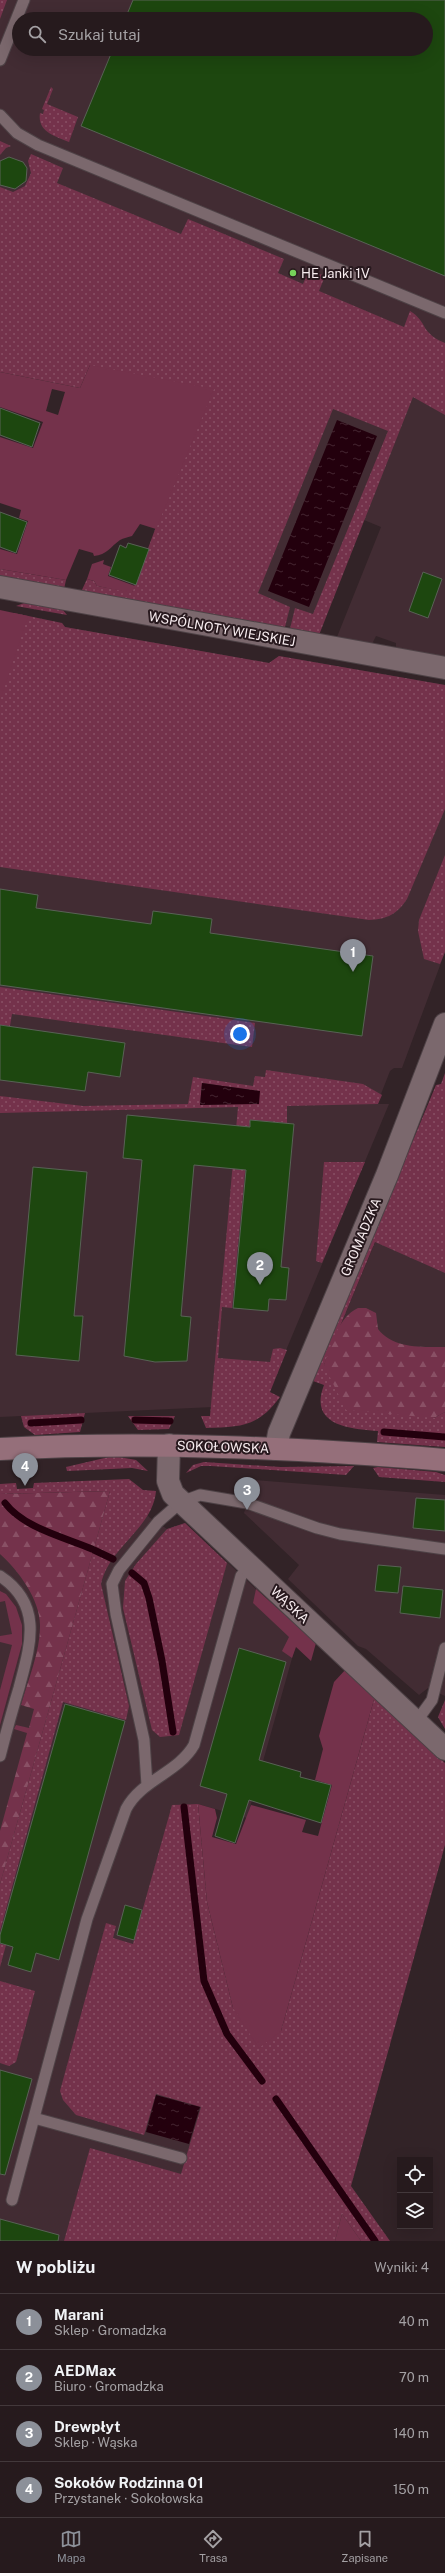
<!DOCTYPE html>
<html lang="pl">
<meta charset="utf-8">
<style>
:root{--surface:#261a1d;--page:#32272a;--text:#f1f3f6;--muted:#a4a1a4;--line:#42383b;--accent:#8c9099}
body{margin:0;font-family:"Public Sans",sans-serif;background:var(--page);color:var(--text)}
.controls{position:absolute;right:12px;bottom:12px;display:grid;overflow:hidden;border-radius:0px;box-shadow:0 4px 16px #0002}
.controls button{width:36px;height:36px;display:grid;place-items:center;padding:0;border:0;border-bottom:1px solid var(--line);background:var(--surface);color:var(--text);font:20px sans-serif}
.you{position:absolute;left:240px;top:1034px;width:14px;height:14px;margin:-10px;border:3px solid #fff;border-radius:50%;background:#1a73e8;box-shadow:0 0 0 6px #1a73e833}
.badge{display:grid;place-items:center;width:26px;height:26px;border-radius:50%;background:var(--accent);color:#fff;font-size:13px;font-weight:700}
.pin{position:absolute;translate:-50% -33px;filter:drop-shadow(0 1px 2px #0008)}
.pin::after{content:'';position:absolute;top:21px;width:14px;height:12px;background:inherit;clip-path:polygon(0 0,100% 0,50% 100%)}
.list{margin:0;padding:0;list-style:none}
h2{display:flex;justify-content:space-between;align-items:center;height:52px;margin:0;padding:0 16px;font-size:17px}
h2 small{font-size:13px;font-weight:400;color:var(--muted)}
.list li{display:grid;grid-template-columns:26px 1fr auto;gap:12px;align-items:center;box-sizing:border-box;height:56px;padding:0 16px;border-top:1px solid var(--line)}
.list b{display:block;font-size:15px;white-space:nowrap}
.list p{margin:0;font-size:13px;white-space:nowrap;color:var(--muted)}
.list em{font-size:13px;font-style:normal;color:var(--muted)}
.icon{flex:none;width:22px;height:22px;fill:none;stroke:currentColor;stroke-width:2;stroke-linecap:round;stroke-linejoin:round}
.map{position:relative;flex:none;width:445px;height:2241px;overflow:hidden}
.search{position:absolute;background:var(--surface);box-shadow:0 4px 16px #0002;left:12px;right:12px;top:12px;height:44px;display:flex;align-items:center;gap:10px;box-sizing:border-box;padding:0 14px;border-radius:22px;color:var(--muted);font-size:15px}
.sheet{height:276px;background:var(--surface)}
nav{display:flex;justify-content:space-around;align-items:center;box-sizing:border-box;height:56px;border-top:1px solid var(--line);background:var(--surface);font-size:11px;color:var(--muted)}
nav a{display:grid;justify-items:center;gap:2px}
nav .on{color:var(--accent)}
.map>svg:first-child{display:block}
.built{fill:#422c33;fill-rule:evenodd}
.grass{fill:url(#grass-dots);fill-rule:evenodd}
.forest{fill:url(#forest-firs)}
.garden{fill:#74324b;fill-rule:evenodd}
.water{fill:url(#water-ripples)}
.lines{fill:none;stroke-linecap:round;stroke-linejoin:round}
.stream{stroke:#23000d;stroke-width:7}
.building{fill:#1d470f;stroke:#586255}
.lane-casing{stroke:#4e4246;stroke-width:13}
.street-casing{stroke:#4e4246;stroke-width:24}
.secondary-casing{stroke:#4e4246;stroke-width:24}
.lane{stroke:#7b686d;stroke-width:11}
.street{stroke:#7b686d;stroke-width:22}
.secondary{stroke:#956f7a;stroke-width:22}
.poi-dot{fill:#76d25a;stroke:#28191e;stroke-width:1.5}
.labels{text-anchor:middle;dominant-baseline:central;stroke-width:4;stroke-linejoin:round;paint-order:stroke}
.poi-label{font-size:13px;fill:#f7ecef;stroke:#28191e;text-anchor:start}
.street-label{font-size:13px;fill:#f7ecef;stroke:#28191e}
</style>
<div class="map">
<svg width="445" height="2241" viewBox="0 0 445 2241">
<defs>
<pattern id="grass-dots" width="8" height="8" patternUnits="userSpaceOnUse"><rect width="8" height="8" fill="#74324b"/><path d="M2 2h.1M6 6h.1" fill="none" stroke="#895065" stroke-width="1.8" stroke-linecap="round"/></pattern>
<pattern id="forest-firs" width="22" height="20" patternUnits="userSpaceOnUse"><rect width="22" height="20" fill="#74324b"/><path d="M5 1l3.5 6h-7zM16 11l3.5 6h-7z" fill="#895065"/></pattern>
<pattern id="water-ripples" width="26" height="14" patternUnits="userSpaceOnUse"><rect width="26" height="14" fill="#23000d"/><path d="M2 4q2-2 4 0t4 0M15 11q2-2 4 0t4 0" fill="none" stroke="#442531"/></pattern>
</defs>
<rect width="100%" height="100%" fill="#322327"/>
<!-- built -->
<path class="built" d="M4 0H445V657L396 648V643L376 636 372 644 337 637 381 527 364 520 317 634 240 614 313 408 0 348V10ZM19 19H426V49H19Z
M62 623 65 627 269 663 279 656 445 685V952L402 1068H394L390 1071 381 1094 378 1104H389L269 1391 213 1407 0 1417V700Z
M422 1130 445 1139V1419L324 1365Z
M254 1480 445 1495V1696L428 1688 419 1695 366 1649 358 1646 288 1579 299 1565 244 1513Z
M0 1494 137 1499 149 1517 167 1529 185 1523 300 1630 247 1818 198 1804 174 1805 191 1962 361 2241H0Z"/>
<!-- grass -->
<path class="grass" d="M0 0H7L0 19Z
M51 87 53 89 47 104 78 117 69 142C55 136 37 132 40 113L43 114 44 110 42 109Z
M0 141 11 146 6 148 0 155Z
M31 154 63 168 57 183 181 234 188 219 284 259 278 273 303 284 309 270 325 276 319 291 404 327 410 311C428 322 420 333 445 343V415L413 397 319 635 289 633 295 608 313 614 388 431 333 409 258 593 290 607 284 631 81 592 87 579 94 581 97 586 132 592 157 524 90 365 80 388 0 372V187L13 192 25 186 31 173 28 161Z
M0 569 66 580 64 589 0 579Z
M27 602 63 610 67 615 16 606Z
M14 613 62 623 65 627 269 663 279 656 445 685V809L407 899C397 914 388 919 369 920L0 867V670Z
M445 855V952L440 964 424 959 418 931 419 920Z
M0 987 255 1023 252 1047 12 1014 10 1026 0 1025Z
M266 1070 363 1084 382 1095 378 1104 287 1106V1123L250 1120 232 1308 222 1307 218 1358 270 1362 273 1349 280 1348 287 1350 270 1392 280 1397C258 1427 241 1427 206 1428L201 1416H210L238 1107 0 1113V1096L83 1106 188 1104 193 1077 253 1086 255 1076 265 1077ZM202 1083 259 1091V1103L200 1105Z
M445 1073V1273L375 1242 324 1365 434 1418 445 1412V1447L377 1442 378 1431C351 1429 308 1426 324 1385L313 1381 436 1085 441 1084Z
M324 1162H365L322 1263 316 1261Z
M85 1413 80 1432 35 1435 24 1427 21 1416Z
M128 1416H175L169 1429 138 1430Z
M113 1456 136 1460 148 1471 132 1468 67 1471 66 1467Z
M204 1462 281 1467 354 1466 346 1475 211 1466H201L186 1473 193 1465Z
M378 1467 436 1472 445 1475V1482L379 1477 373 1468Z
M129 1479 143 1490 156 1491C153 1528 109 1547 101 1584L129 1706 126 1720 63 1702 0 1931V1884L110 1491 0 1494V1484L16 1483 17 1489 33 1488 34 1483Z
M185 1523 227 1563 179 1735 160 1737 152 1730 123 1608 125 1581 136 1564 167 1529Z
M375 1696 445 1763V1845L351 2186 390 2241H361L342 2214 335 2241H64L90 2148 181 2174 201 2107 156 2094 144 2135 76 2115 63 2100 60 2091 106 1923 116 1926 113 1938 133 1944 172 1805 198 1804 207 1902 233 2008 281 2031Z
M445 1700V1729L438 1717Z
M0 1944 6 1945 0 1967Z
M0 1981 35 1991 16 2062 9 2066 0 2063Z"/>
<!-- forest -->
<path class="forest" d="M358 1308H366L376 1313 378 1329C393 1349 422 1347 445 1347V1412L434 1418 346 1410 324 1365C331 1346 338 1317 358 1308Z
M110 1491 0 1884V1831L27 1733 14 1729 16 1725 29 1728 34 1709 21 1705C28 1680 40 1652 40 1627 41 1601 19 1571 0 1554V1494Z"/>
<!-- garden -->
<path class="garden" d="M90 365 214 389 156 529 140 524 132 536C129 537 123 538 120 540 110 547 107 555 94 556L93 553 79 549 66 580 0 569V549L17 554 28 521 19 518 21 510 0 503V437L33 448 43 422 0 407V372L80 388ZM52 389 65 392 58 415 46 411Z
M104 560 103 564 111 567 108 576 135 586 132 593 97 586 94 581 87 579 92 564Z
M0 610 28 616 0 700Z
M256 1589 316 1643 311 1661 296 1647 292 1658 282 1651 289 1637 253 1603Z
M0 1591 6 1594 16 1607 22 1625V1644L0 1725V1690L12 1645 0 1642V1636L12 1634 5 1601 0 1602Z
M346 1669 375 1696 281 2031 259 2048 233 2008 207 1902 198 1804 215 1809 217 1818 212 1837 236 1844 251 1805 306 1820 302 1832 318 1836 332 1785 315 1780 323 1749 319 1736 334 1682Z
M342 2214 361 2241H335Z"/>
<!-- water -->
<path class="water" d="M337 420 377 436 309 607 268 591Z
M202 1083 260 1091 259 1104 200 1105Z
M156 2095 200 2107 189 2144 146 2132Z"/>
<g class="lines">
<!-- stream -->
<path class="stream" d="M135 1420 170 1421
M31 1423 81 1420
M384 1432 445 1437
M5 1503C24 1528 64 1537 92 1549
M94 1550 113 1559
M132 1573 144 1583 149 1598 162 1661 173 1732
M184 1807 204 1981 227 2034 262 2081
M276 2099 375 2241"/>
</g>
<!-- building -->
<path class="building" d="M133 0H445V276L81 126 113 49H426V19H125Z
M9 157 23 162 27 168 26 181 15 189 0 185V161Z
M0 408 40 423 32 447 0 435Z
M0 512 27 522 16 553 0 547Z
M128 543 149 549 136 585 109 575 120 545 126 548Z
M423 572 442 579 428 618 409 611Z
M0 889 38 895 36 908 151 924 153 911 212 919 210 933 373 956 362 1036 0 985Z
M0 1025 125 1043 120 1077 88 1072 85 1091 0 1080Z
M127 1115 250 1127V1120L294 1124 281 1267 289 1268 286 1300 269 1299 268 1311 233 1308 246 1170 194 1165 181 1316 191 1317 187 1361 155 1362 124 1356 142 1160 123 1158Z
M33 1167 87 1172 74 1316H83L79 1361 16 1355Z
M416 1498 445 1500V1531L413 1528Z
M378 1565 401 1567 398 1593 375 1591Z
M403 1586 443 1590 440 1618 400 1613Z
M239 1648 286 1662 259 1760 301 1772 300 1777 331 1785 321 1823 249 1800 235 1843 215 1836 227 1794 200 1786Z
M65 1704 125 1721 59 1960 36 1953 31 1972 8 1965 13 1947 0 1943V1935Z
M125 1905 142 1910 134 1940 117 1935Z
M0 2070 32 2079 5 2175 0 2174Z
M0 2219 59 2235 58 2241H0Z"/>
<g class="lines">
<!-- lane casing -->
<g class="lane-casing">
<path id="lane" d="M0 60 24 0
M0 115 17 133 38 145 445 313
M0 1576C44 1605 30 1646 19 1688 12 1711 6 1733 0 1756
M416 1722 432 1700 445 1648
M147 1785 144 1740 116 1614 112 1584 119 1570 158 1522 181 1502 200 1495 247 1503 317 1528 340 1534 445 1549
M34 2118 181 2158
M12 2200 87 1919 126 1809C141 1780 178 1773 194 1745L241 1576 249 1567"/>
</g>
<!-- street casing -->
<g class="street-casing">
<path id="street" d="M0 587 445 668
M169 1445 168 1481 173 1494 445 1749
M276 1449 279 1433 387 1175 445 1024"/>
</g>
<!-- secondary casing -->
<g class="secondary-casing">
<path id="secondary" d="M0 1449C149 1441 297 1448 445 1460"/>
</g>
<!-- lane -->
<use href="#lane" class="lane"/>
<!-- street -->
<use href="#street" class="street"/>
<!-- secondary -->
<use href="#secondary" class="secondary"/>
</g>
<!-- markers -->
<circle class="poi-dot" cx="293" cy="273" r="4"/>
<g class="labels">
<!-- poi labels -->
<g class="poi-label">
<text x="301" y="273">HE Janki 1V</text>
</g>
<!-- street labels -->
<g class="street-label">
<text transform="translate(222 629) rotate(10)">WSPÓLNOTY WIEJSKIEJ</text>
<text transform="translate(361 1237) rotate(-67)">GROMADZKA</text>
<text transform="translate(223 1447) rotate(2)">SOKOŁOWSKA</text>
<text transform="translate(290 1605) rotate(43)">WĄSKA</text>
</g>
</g>
</svg>
<div class="controls">
<button><svg class="icon" aria-label="locate" viewBox="0 0 24 24"><circle cx="12" cy="12" r="6"/><path d="M12 2v4M12 18v4M2 12h4M18 12h4"/></svg></button>
<button><svg class="icon" aria-label="layers" viewBox="0 0 24 24"><path d="M12 4l9 5-9 5-9-5zM3 14l9 5 9-5"/></svg></button>
</div>
<div class="you"></div>
<div class="pin badge" style="left:353px;top:972px">1</div>
<div class="pin badge" style="left:260px;top:1285px">2</div>
<div class="pin badge" style="left:247px;top:1510px">3</div>
<div class="pin badge" style="left:25px;top:1486px">4</div>
<div class="search"><svg class="icon" aria-label="search" viewBox="0 0 24 24"><circle cx="10" cy="10" r="6"/><path d="M15 15l6 6"/></svg>Szukaj tutaj</div>
</div>
<section class="sheet">
<h2>W pobliżu<small>Wyniki: 4</small></h2>
<ul class="list">
<li><span class="badge">1</span><div><b>Marani</b><p>Sklep · Gromadzka</p></div><em>40 m</em></li>
<li><span class="badge">2</span><div><b>AEDMax</b><p>Biuro · Gromadzka</p></div><em>70 m</em></li>
<li><span class="badge">3</span><div><b>Drewpłyt</b><p>Sklep · Wąska</p></div><em>140 m</em></li>
<li><span class="badge">4</span><div><b>Sokołów Rodzinna 01</b><p>Przystanek · Sokołowska</p></div><em>150 m</em></li>
</ul>
</section>
<nav>
<a class="on"><svg class="icon" aria-label="map" viewBox="0 0 24 24"><path d="M3 6l6-2 6 2 6-2v14l-6 2-6-2-6 2zM9 4v14M15 6v14"/></svg>Mapa</a>
<a><svg class="icon" aria-label="directions" viewBox="0 0 24 24"><path d="M12 3l9 9-9 9-9-9zM9 14v-3h6M13 9l2 2-2 2"/></svg>Trasa</a>
<a><svg class="icon" aria-label="saved" viewBox="0 0 24 24"><path d="M7 4h10v16l-5-4-5 4z"/></svg>Zapisane</a>
</nav>
